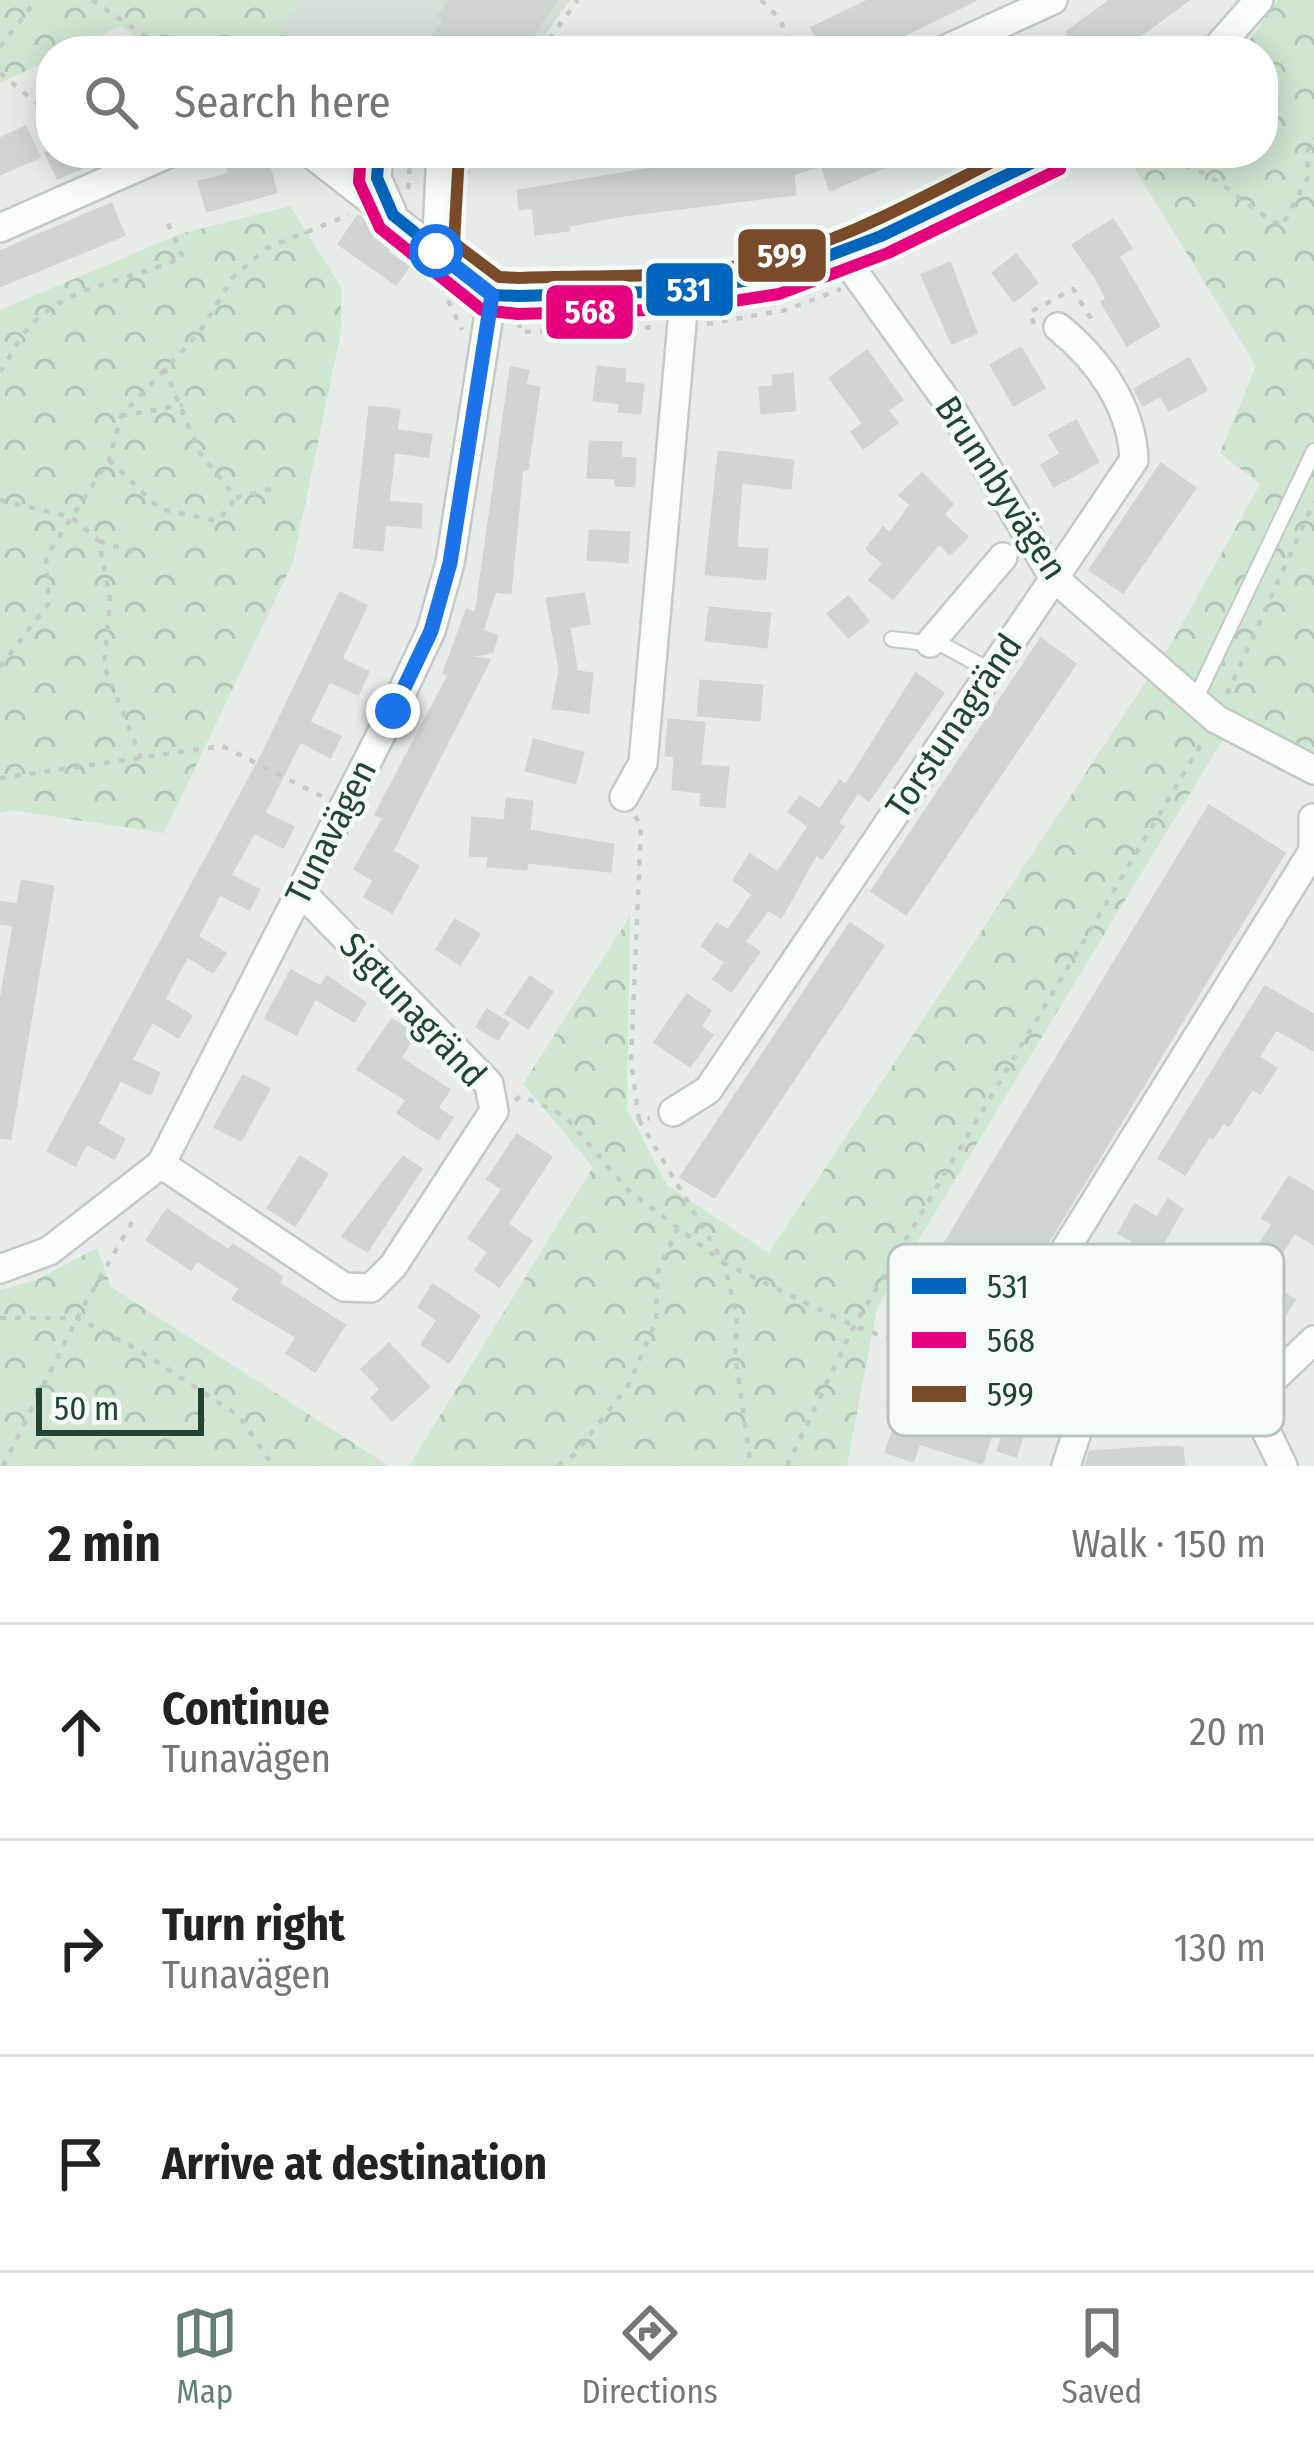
<!DOCTYPE html>
<meta charset="utf-8">
<style>
:root{--surface:#fff;--page:#f2f2f2;--text:#222;--muted:#767676;--line:#e0e0e0;--accent:#667f74}
body{margin:0;font-family:"Fira Sans Condensed",sans-serif;background:var(--page);color:var(--text)}
.scale{position:absolute;left:36px;bottom:30px;width:168px;box-sizing:border-box;padding-left:12px;border:6px solid #214435;border-top:0;font-size:33px;line-height:42px;white-space:nowrap;color:#214435;-webkit-text-stroke:9px #f5fbf7;paint-order:stroke}
.stop{position:absolute;width:36px;height:36px;margin:-27px;border:9px solid #1a73e8;border-radius:50%;background:#fff}
.stop.end{background:#1a73e8;border-color:#fff;box-shadow:0 3px 12px #0008}
.list{margin:0;padding:0;list-style:none}
h2{display:flex;justify-content:space-between;align-items:center;height:156px;margin:0;padding:0 48px;font-size:51px}
h2 small{font-size:39px;font-weight:400;color:var(--muted)}
.list li{display:grid;grid-template-columns:78px 1fr auto;gap:36px;align-items:center;box-sizing:border-box;height:216px;padding:0 48px;border-top:3px solid var(--line)}
.list b{display:block;font-size:45px;white-space:nowrap}
.list p{margin:0;font-size:39px;white-space:nowrap;color:var(--muted)}
.list em{font-size:39px;font-style:normal;color:var(--muted)}
.icon{flex:none;width:66px;height:66px;fill:none;stroke:currentColor;stroke-width:2;stroke-linecap:round;stroke-linejoin:round}
.map{position:relative;flex:none;width:1314px;height:1466px;overflow:hidden}
.search{position:absolute;background:var(--surface);box-shadow:0 6px 30px #0003;left:36px;right:36px;top:36px;height:132px;display:flex;align-items:center;gap:30px;box-sizing:border-box;padding:0 42px;border-radius:48px;color:var(--muted);font-size:45px}
.sheet{height:804px;background:var(--surface)}
nav{display:flex;justify-content:space-around;align-items:center;box-sizing:border-box;height:168px;border-top:3px solid var(--line);background:var(--surface);font-size:33px;color:var(--muted)}
nav a{display:grid;justify-items:center;gap:6px}
nav .on{color:var(--accent)}
.map>svg:first-child{display:block}
.built{fill:#d4dfd8}
.forest{fill:url(#forest-crowns)}
.building{fill:#cfd5d2;stroke:#cfd5d2;stroke-width:3}
.lines{fill:none;stroke-linecap:round;stroke-linejoin:round}
.service-casing{stroke:#c4c9c6;stroke-width:18}
.minor-casing{stroke:#c4c9c6;stroke-width:32}
.path{stroke:#c2ccc7;stroke-width:4.5;stroke-dasharray:6 9;stroke-linecap:butt}
.service{stroke:#fbfcfc;stroke-width:14}
.minor{stroke:#fbfcfc;stroke-width:27}
.bus-1-casing{stroke:#f5fbf7;stroke-width:21}
.bus-2-casing{stroke:#f5fbf7;stroke-width:21}
.bus-3-casing{stroke:#f5fbf7;stroke-width:21}
.bus-1{stroke:#0065bd;stroke-width:12}
.bus-2{stroke:#e5007d;stroke-width:12}
.bus-3{stroke:#7a4b2a;stroke-width:12}
.route{stroke:#1a73e8;stroke-width:15}
.labels{text-anchor:middle;dominant-baseline:central;stroke-width:9;stroke-linejoin:round;paint-order:stroke}
.street-label{font-size:36px;fill:#214435;stroke:#f5fbf7}
.key{fill:#f5fbf7;stroke:#b5c4bd;stroke-width:3}
.key-label{font-size:33px;fill:#214435}
.line-badge{stroke:#f5fbf7;stroke-width:4.5}
.badge-label{font-size:33px;text-anchor:middle;font-weight:bold;fill:#fff}
</style>
<div class="map">
<svg width="1314" height="1466" viewBox="0 0 1314 1466">
<defs>
<pattern id="forest-crowns" width="20" height="18" patternUnits="userSpaceOnUse" patternTransform="scale(3)"><rect width="20" height="18" fill="#cfe6d2"/><path d="M2 6a3 3 0 1 1 6 0M12 15a3 3 0 1 1 6 0" fill="none" stroke="#b1c6b5"/></pattern>
</defs>
<rect width="100%" height="100%" fill="#e7ece9"/>
<!-- built -->
<path class="built" d="M300 0H570L534 51H395L376 38 365 51H303L276 30Z"/>
<!-- forest -->
<path class="forest" d="M0 0H300L277 30 303 51H156L121 26 67 51H51V59L0 83Z
M1278 0H1314V784L1223 739 877 1308 847 1466H409L593 1167 523 1084 630 916 627 1109 667 1185 769 1253 1172 642 1260 484 1220 453 1256 366 1125 153H1263V51H1242Z
M290 206 341 287V332L293 562 164 833 10 810 0 813V310L180 234Z
M97 1248 111 1287 389 1466H0V1290L36 1280Z"/>
<!-- building -->
<path class="building" d="M450 0H557L520 51H423L445 20 439 16Z
M870 0H976L870 51H824L812 28Z
M1111 0H1188L1118 51H1090L1084 43 1078 47 1067 32Z
M25 127 39 157 0 174V139Z
M46 153H115L58 178Z
M223 153H265L276 192 207 211 199 182 230 174Z
M749 153H846L841 159 857 153H916L830 190 822 165 793 174 795 194 624 215 569 225V230L536 234 533 207 520 209 518 191Z
M111 204 124 235 0 286V252Z
M358 216 382 232 379 237 392 245 387 252 408 267 396 284 339 244Z
M1113 220 1131 248 1118 256 1159 326 1127 345 1102 302 1107 299 1098 281 1073 245Z
M1016 255 1037 283 1014 301 993 273Z
M950 263 976 333 952 343 922 275Z
M1021 348 1044 388 1014 405 991 365Z
M867 351 902 400 887 410 897 423 863 448 852 432 864 424 830 378Z
M1189 359 1206 390 1169 410 1161 395 1143 405 1135 389Z
M598 367 625 370 624 383 643 385 640 413 619 411 620 403 594 400Z
M511 368 528 371 525 385 539 388 527 469H522L510 593 495 591 482 631 497 636 492 652 465 657 489 660 392 851 418 866 392 912 365 897 374 880 355 869 384 818 376 814 449 675 444 673 467 610 476 614Z
M792 374 795 410 762 413 760 388 774 387 773 376Z
M370 407 399 410 396 431 431 435 428 456 394 452 388 502 421 505 420 527 385 524 382 550 354 547Z
M1076 421 1098 462 1054 486 1042 465 1061 454 1050 435Z
M590 442 621 443 620 458 635 459 634 486 616 485V478L588 477Z
M719 452 793 461 790 488 741 482 736 548 767 550 765 579 706 574Z
M1161 464 1195 488 1123 592 1090 570Z
M922 474 952 504 943 514 967 537 950 554 939 543 893 598 870 580 884 563 867 549 883 528 890 534 911 505 900 495Z
M590 531 629 533 627 562 588 559Z
M340 593 366 606 341 659 368 672 358 694 329 681 309 722 340 737 330 757 300 741 264 813 293 827 283 847 254 832 230 875 259 890 249 909 220 894 197 937 225 953 213 972 187 956 164 999 191 1016 178 1037 152 1021 131 1060 159 1073 150 1094 120 1080 97 1124 124 1139 114 1158 86 1143 75 1165 48 1151 264 752Z
M584 594 589 623 569 627 576 668 566 670 592 674 588 712 553 708 560 669 547 599Z
M848 597 868 621 848 637 828 614Z
M710 608 770 614 766 647 706 640Z
M1041 639 1075 664 906 914 872 891Z
M916 674 943 693 869 800 847 784Z
M701 681 762 686 759 720 698 715Z
M669 720 704 723 700 766 728 768 724 807 701 805 702 792 673 789 675 756 666 755Z
M534 740 583 753 575 783 526 770Z
M840 781 857 793 837 823 843 827 822 858 816 854 781 917 768 909 744 942 759 952 731 991 714 979 726 962 702 946 717 924 728 931 753 894 734 880 750 855 778 873 809 826 789 812 800 797 820 810Z
M507 799 532 802 529 831 613 845 610 871 527 862 526 869 488 866 489 856 470 855 473 818 505 821Z
M1209 806 1284 853 987 1342 912 1298Z
M22 881 53 887 10 1138 0 1137V1006L14 925 0 923V902L18 905Z
M455 920 479 934 460 964 437 949Z
M850 924 883 946 714 1197 681 1177Z
M291 971 321 987 296 1034 266 1018Z
M327 977 365 1003 354 1021 315 998Z
M530 977 552 992 528 1028 506 1013Z
M1265 987 1314 1015V1050L1276 1029 1258 1057 1276 1068 1260 1093 1252 1088 1229 1125 1223 1122 1213 1138 1209 1136 1185 1174 1159 1158Z
M687 995 710 1011 700 1027 712 1035 690 1066 655 1042Z
M487 1010 508 1023 498 1039 477 1027Z
M392 1020 415 1034 400 1058 449 1090 437 1108 452 1118 438 1139 398 1113 407 1100 358 1069Z
M243 1076 269 1089 241 1140 215 1127Z
M517 1135 551 1157 507 1224 531 1241 499 1286 476 1270 489 1252 469 1238 503 1189 488 1179Z
M300 1157 327 1174 295 1225 268 1208Z
M403 1157 421 1169 367 1251 343 1236Z
M1289 1177 1314 1192V1244L1294 1232 1275 1264 1283 1268 1272 1286 1294 1300 1276 1329 1256 1317 1222 1367 1207 1357 1196 1375 1185 1368 1175 1382 1159 1372 1167 1355 1195 1313 1211 1324 1273 1224 1263 1218Z
M1168 1200 1182 1209 1156 1254 1119 1233 1135 1205 1157 1218Z
M167 1210 229 1251 233 1245 282 1277 278 1283 344 1325 315 1371 287 1353 297 1337 233 1299 240 1288 197 1260 191 1269 147 1240Z
M433 1285 479 1316 449 1362 422 1344 438 1320 419 1307Z
M389 1344 429 1387 392 1420 372 1398 381 1389 362 1369Z
M896 1382 922 1392 916 1411 991 1435 982 1463 919 1443 913 1461 886 1452 901 1410 888 1405Z
M1008 1420 1025 1426 1016 1456 998 1450Z
M1163 1447 1182 1448 1184 1466H1086L1090 1452Z"/>
<g class="lines">
<!-- service casing -->
<g class="service-casing">
<path id="service" d="M892 639 943 645 991 671
M1194 702 1314 451"/>
</g>
<!-- minor casing -->
<g class="minor-casing">
<path id="minor" d="M942 51 1053 0
M1214 51 1259 0
M310 153 492 295 519 296C603 292 694 298 775 276 871 250 963 194 1052 153
M379 153 377 178 392 212
M0 228 170 153
M436 251 441 153
M840 252 946 400 1054 578 1216 719 1314 770
M930 643 1003 557
M624 797 643 763 685 289
M1313 818V851L1004 1348 1008 1370 1029 1384 1087 1402 1159 1410 1251 1400 1314 1340
M673 1112 708 1090 1134 460C1132 407 1099 360 1058 327
M161 1164 344 1287 371 1288 393 1266 494 1111 489 1084 301 892
M0 1269 49 1251 161 1164 393 711 431 631 450 563 492 295
M1251 1400 1283 1466
M1066 1466 1087 1402"/>
</g>
<!-- path -->
<path class="path" d="M92 0 167 51
M761 0 780 19 792 51
M0 47 36 0
M540 51 578 0
M0 73 51 115
M72 153 80 170
M1129 153 1136 161C1208 155 1226 196 1282 226L1308 177 1307 152 1314 138
M466 175 476 153
M408 189 411 153
M442 287 462 330
M519 322 520 332 660 327
M707 324 786 310 841 289
M1034 324 1030 312 1073 289 1095 325
M164 368 200 453 236 498 278 487
M0 372C10 357 19 338 31 325 71 283 133 281 183 257L166 219
M121 416 183 405
M109 460 160 509 218 521 234 500
M0 500 71 517 99 541 110 598 104 666 142 760
M99 541 137 553
M0 667 49 603 46 557 109 460 121 416 200 332 233 277 267 248 349 215
M1227 694 1314 502
M0 778 222 746 323 797
M635 816 641 826 631 1060 639 1120 650 1118
M515 1100 522 1096 565 1116 627 1189 724 1263 737 1317 735 1355 751 1466
M639 1120 724 1263 854 1326 984 1372
M0 1318H77L137 1349 239 1416 273 1466
M3 1466 77 1318 135 1217
M558 1466 574 1455 628 1386 656 1321 658 1271 678 1228
M787 1466 854 1326 1203 741"/>
<!-- service -->
<use href="#service" class="service"/>
<!-- minor -->
<use href="#minor" class="minor"/>
<!-- bus-1 casing -->
<g class="bus-1-casing">
<path id="bus-1" d="M379 153 377 178 393 215 492 295 519 296 681 291 775 276 881 236 1052 153"/>
</g>
<!-- bus-2 casing -->
<g class="bus-2-casing">
<path id="bus-2" d="M361 153 359 182 380 228 482 310 518 314 682 309 779 294 888 253 1060 169"/>
</g>
<!-- bus-3 casing -->
<g class="bus-3-casing">
<path id="bus-3" d="M459 154 454 243 499 277 519 278C592 275 667 279 739 266 836 248 924 196 1010 153"/>
</g>
<!-- bus-1 -->
<use href="#bus-1" class="bus-1"/>
<!-- bus-2 -->
<use href="#bus-2" class="bus-2"/>
<!-- bus-3 -->
<use href="#bus-3" class="bus-3"/>
</g>
<g class="lines">
<!-- route -->
<path class="route" d="M393 711 431 631 450 563 492 295 436 251"/>
</g>
<g class="labels">
<!-- street labels -->
<g class="street-label">
<text transform="translate(1001 488) rotate(57)">Brunnbyvägen</text>
<text transform="translate(954 726) rotate(-56)">Torstunagränd</text>
<text transform="translate(331 832) rotate(-63)">Tunavägen</text>
<text transform="translate(413 1010) rotate(47)">Sigtunagränd</text>
</g>
</g>
<!-- legend -->
<rect x="888" y="1244" width="396" height="192" rx="18" class="key"/>
<rect x="912" y="1278" width="54" height="16" fill="#0065bd"/>
<rect x="912" y="1332" width="54" height="16" fill="#e5007d"/>
<rect x="912" y="1386" width="54" height="16" fill="#7a4b2a"/>
<g class="key-label">
<text x="987" y="1298">531</text>
<text x="987" y="1352">568</text>
<text x="987" y="1406">599</text>
</g>
<g class="line-badge">
<rect x="736" y="227" width="92" height="57" rx="12" fill="#7a4b2a"/>
<rect x="644" y="261" width="91" height="57" rx="12" fill="#0065bd"/>
<rect x="544" y="283" width="91" height="58" rx="12" fill="#e5007d"/>
</g>
<g class="badge-label">
<text x="782" y="267">599</text>
<text x="689" y="301">531</text>
<text x="590" y="323">568</text>
</g>
</svg>
<div class="scale">50 m</div>
<div class="stop" style="left:436px;top:251px"></div>
<div class="stop end" style="left:393px;top:711px"></div>
<div class="search"><svg class="icon" aria-label="search" viewBox="0 0 24 24"><circle cx="10" cy="10" r="6"/><path d="M15 15l6 6"/></svg>Search here</div>
</div>
<section class="sheet">
<h2>2 min<small>Walk · 150 m</small></h2>
<ul class="list">
<li><svg class="icon" aria-label="ahead" viewBox="0 0 24 24"><path d="M12 20V5M6 11l6-6 6 6"/></svg><div><b>Continue</b><p>Tunavägen</p></div><em>20 m</em></li>
<li><svg class="icon" aria-label="right" viewBox="0 0 24 24"><path d="M7 20v-9h11M14 6l5 5-5 5"/></svg><div><b>Turn right</b><p>Tunavägen</p></div><em>130 m</em></li>
<li><svg class="icon" aria-label="arrive" viewBox="0 0 24 24"><path d="M6 21V4h12l-3 4 3 4H6"/></svg><div><b>Arrive at destination</b></div></li>
</ul>
</section>
<nav>
<a class="on"><svg class="icon" aria-label="map" viewBox="0 0 24 24"><path d="M3 6l6-2 6 2 6-2v14l-6 2-6-2-6 2zM9 4v14M15 6v14"/></svg>Map</a>
<a><svg class="icon" aria-label="directions" viewBox="0 0 24 24"><path d="M12 3l9 9-9 9-9-9zM9 14v-3h6M13 9l2 2-2 2"/></svg>Directions</a>
<a><svg class="icon" aria-label="saved" viewBox="0 0 24 24"><path d="M7 4h10v16l-5-4-5 4z"/></svg>Saved</a>
</nav>
